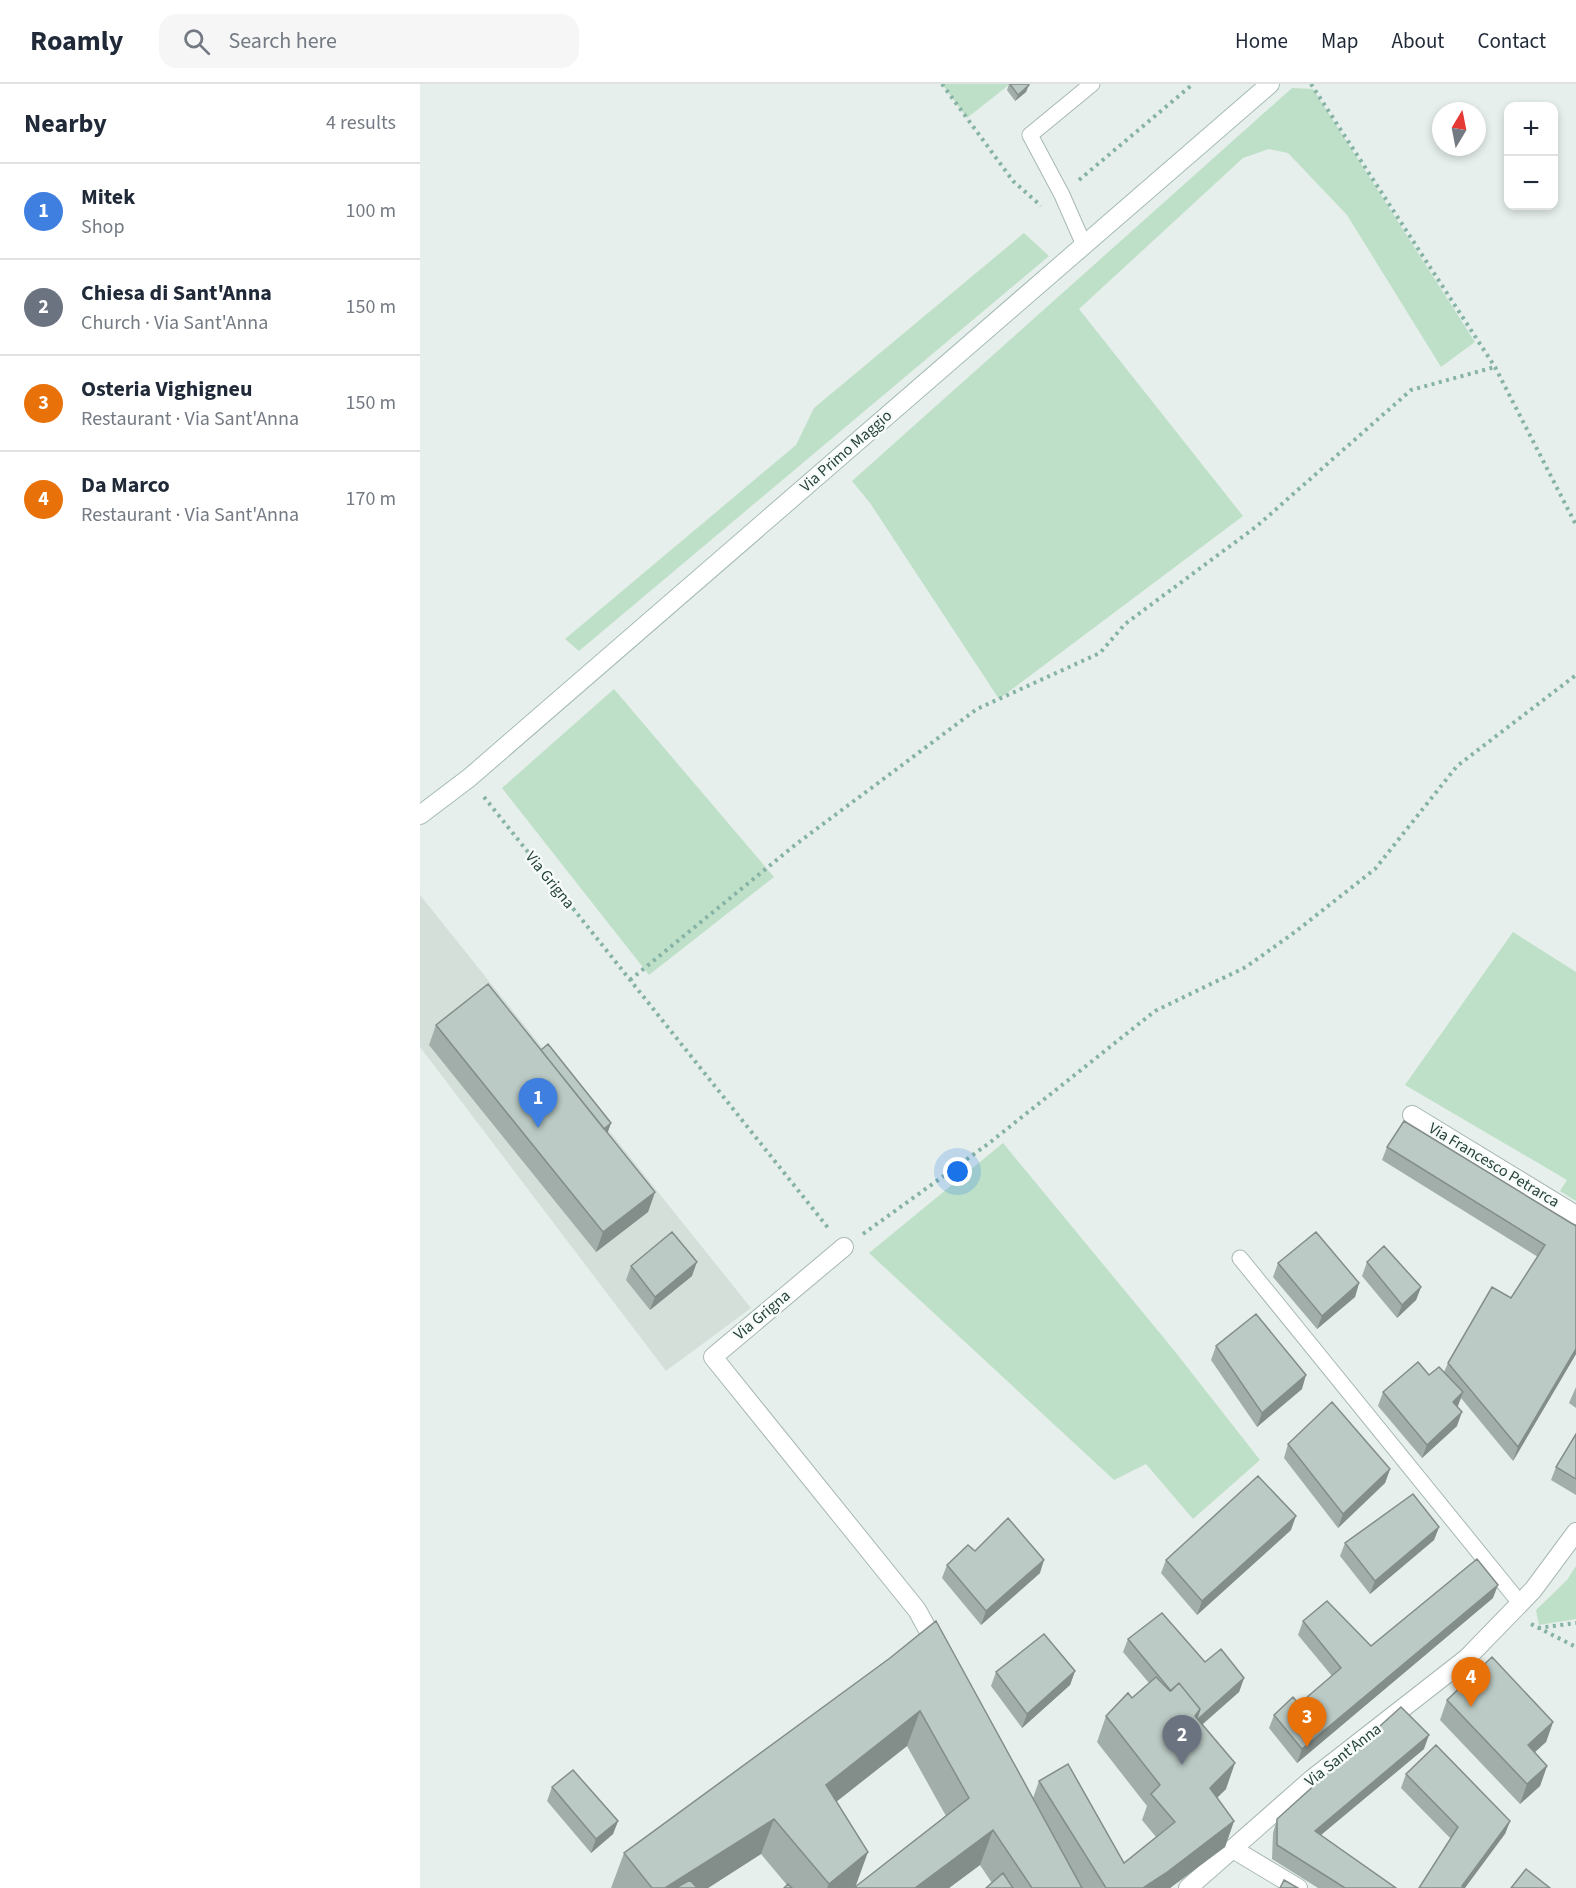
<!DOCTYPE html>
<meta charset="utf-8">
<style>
:root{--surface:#fff;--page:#f6f6f7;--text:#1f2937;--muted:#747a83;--line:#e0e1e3;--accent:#111827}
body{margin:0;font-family:"Source Sans 3",sans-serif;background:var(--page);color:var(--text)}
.controls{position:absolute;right:18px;top:18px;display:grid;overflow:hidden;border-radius:12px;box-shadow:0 3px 9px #0003}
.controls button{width:54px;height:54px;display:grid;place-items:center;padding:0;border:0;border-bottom:2px solid var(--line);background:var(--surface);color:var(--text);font:30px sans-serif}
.compass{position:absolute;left:1012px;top:18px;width:54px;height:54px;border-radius:50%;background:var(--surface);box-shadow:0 3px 9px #0003;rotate:10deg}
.you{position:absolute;left:538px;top:1088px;width:21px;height:21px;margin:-15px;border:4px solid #fff;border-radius:50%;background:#1a73e8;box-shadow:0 0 0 9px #1a73e833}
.badge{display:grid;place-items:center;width:39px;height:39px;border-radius:50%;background:var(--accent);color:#fff;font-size:20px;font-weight:700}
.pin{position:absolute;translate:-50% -50px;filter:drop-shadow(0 2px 3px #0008)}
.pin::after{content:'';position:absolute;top:32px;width:21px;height:18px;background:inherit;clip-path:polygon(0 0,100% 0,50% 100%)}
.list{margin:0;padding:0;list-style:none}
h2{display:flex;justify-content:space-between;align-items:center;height:78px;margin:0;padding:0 24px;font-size:26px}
h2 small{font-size:20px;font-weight:400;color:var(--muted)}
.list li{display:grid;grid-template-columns:39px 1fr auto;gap:18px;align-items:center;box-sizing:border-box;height:96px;padding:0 24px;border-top:2px solid var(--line)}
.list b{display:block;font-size:22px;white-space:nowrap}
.list p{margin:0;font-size:20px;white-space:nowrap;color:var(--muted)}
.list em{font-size:20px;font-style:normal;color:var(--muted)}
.icon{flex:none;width:33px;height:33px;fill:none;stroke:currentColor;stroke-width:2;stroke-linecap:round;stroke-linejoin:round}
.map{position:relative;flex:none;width:1156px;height:1804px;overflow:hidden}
header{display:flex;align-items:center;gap:36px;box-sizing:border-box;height:84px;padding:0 30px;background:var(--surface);border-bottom:2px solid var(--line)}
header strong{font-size:28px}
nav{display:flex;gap:33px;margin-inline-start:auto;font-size:21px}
.search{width:420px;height:54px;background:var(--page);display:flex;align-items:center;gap:15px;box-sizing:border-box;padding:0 21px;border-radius:18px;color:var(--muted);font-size:22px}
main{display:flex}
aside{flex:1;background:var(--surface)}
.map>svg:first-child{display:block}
.built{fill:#d4dfda}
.green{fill:#bfe0c8}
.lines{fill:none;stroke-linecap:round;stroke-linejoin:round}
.lane-casing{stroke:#a8b8b2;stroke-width:17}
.street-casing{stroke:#a8b8b2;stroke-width:20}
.secondary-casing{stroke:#a4bbb3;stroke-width:20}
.path{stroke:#86b3a5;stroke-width:4;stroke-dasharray:3 4.5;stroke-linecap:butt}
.lane{stroke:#fff;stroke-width:15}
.street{stroke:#fff;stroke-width:18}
.secondary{stroke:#fff;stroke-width:18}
.wall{fill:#a1aea9}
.shaded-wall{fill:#838d89}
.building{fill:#bbcac4;stroke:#838d89;stroke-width:1.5}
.labels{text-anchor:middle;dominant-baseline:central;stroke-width:5;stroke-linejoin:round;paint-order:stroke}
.street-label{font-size:16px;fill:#24423a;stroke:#f7fbf9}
</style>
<header>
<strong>Roamly</strong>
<div class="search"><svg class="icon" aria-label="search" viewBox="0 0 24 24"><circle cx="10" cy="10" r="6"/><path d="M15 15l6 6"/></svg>Search here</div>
<nav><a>Home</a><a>Map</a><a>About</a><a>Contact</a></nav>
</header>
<main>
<aside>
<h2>Nearby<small>4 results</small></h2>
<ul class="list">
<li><span class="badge" style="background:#3f7fe0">1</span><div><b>Mitek</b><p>Shop</p></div><em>100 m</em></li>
<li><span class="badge" style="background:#6b7280">2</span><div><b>Chiesa di Sant'Anna</b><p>Church · Via Sant'Anna</p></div><em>150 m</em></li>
<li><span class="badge" style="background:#e8710a">3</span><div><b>Osteria Vighigneu</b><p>Restaurant · Via Sant'Anna</p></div><em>150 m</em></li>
<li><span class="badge" style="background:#e8710a">4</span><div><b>Da Marco</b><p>Restaurant · Via Sant'Anna</p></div><em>170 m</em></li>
</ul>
</aside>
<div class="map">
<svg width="1156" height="1804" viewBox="0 0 1156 1804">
<rect width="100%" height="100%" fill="#e6efeb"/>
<!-- built -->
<path class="built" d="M0 811 331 1224 246 1287 0 963Z"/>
<!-- green -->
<path class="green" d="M522 0H590L547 34Z
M872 4 893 5 1055 258 1021 283 927 131 868 69 849 65 823 74 659 225 823 432 579 615 450 419 432 397Z
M604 149 629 172 159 567 145 555 376 361 394 324Z
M194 605 354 793 229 891 82 704Z
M1093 848 1156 888V1117L1140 1107 1147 1096 985 1001Z
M583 1059 753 1265 840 1376 773 1435 726 1380 694 1396 449 1169Z
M1156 1482V1535L1119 1541 1116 1526 1147 1496Z"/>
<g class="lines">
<!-- lane casing -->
<g class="lane-casing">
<path id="lane" d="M664 161 642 111 610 51 672 0
M820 1174 1100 1519"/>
</g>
<!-- street casing -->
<g class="street-casing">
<path id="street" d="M992 1031 1156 1131
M424 1163 293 1273 497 1526 519 1566
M813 1765 878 1804
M768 1804 892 1695 1047 1574 1113 1506 1156 1448"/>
</g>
<!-- secondary casing -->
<g class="secondary-casing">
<path id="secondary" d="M0 731 49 694 850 0"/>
</g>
<!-- path -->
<path class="path" d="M522 0 593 97 621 122
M891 0 1075 283 1156 441
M659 96 773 0
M64 713 409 1145
M210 896 375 761 557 625 680 569 705 540 837 442 991 306 1075 283
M443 1150 568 1060 735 927 826 883 875 848 955 785 1037 682 1156 591
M1111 1540 1156 1563
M1118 1544 1156 1539"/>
<!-- lane -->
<use href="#lane" class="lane"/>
<!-- street -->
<use href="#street" class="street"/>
<!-- secondary -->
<use href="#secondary" class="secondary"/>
</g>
<!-- wall -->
<path class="wall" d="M589 0H608L606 8 595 17 587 6Z
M16 941 121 966 191 1039 187 1049 235 1108 228 1128 176 1168 9 961Z
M967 1063 1156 1142V1270L1093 1377 1041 1314 1037 1322V1342L1002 1374 958 1322 963 1308 1024 1288 1028 1279 1091 1214 1118 1173 962 1076Z
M947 1178 1001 1203 996 1216 977 1234 942 1192Z
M858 1179 939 1199 935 1213 897 1245 853 1193Z
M211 1182 272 1192 230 1226 206 1196Z
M796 1262 882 1305 837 1343 791 1276Z
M1156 1303V1324L1149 1319Z
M1156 1350V1411L1131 1396 1136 1383Z
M868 1360 970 1385 965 1399 918 1444 864 1374Z
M1019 1443 1014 1456 950 1510 920 1472 925 1459Z
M871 1446 777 1531 741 1489 746 1476Z
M527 1481 620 1489 561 1541 522 1494Z
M1073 1514 877 1679 849 1644 854 1631 879 1620 912 1592 878 1551 883 1537 951 1562Z
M708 1555 785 1578 824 1594 819 1608 782 1641 806 1705 797 1714 814 1737 805 1763 750 1804H566L572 1799 560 1781 529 1804H435L526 1732 487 1662 416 1718 434 1804H364L367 1801 341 1770 288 1804H191L204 1769 470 1574 613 1714 619 1697 704 1779 736 1753 722 1736 727 1722 677 1658 686 1632 712 1614 729 1599 703 1568Z
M655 1587 650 1601 602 1644 571 1602 576 1588Z
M1027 1616 1133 1638 1126 1658 1114 1668 1127 1682 1120 1702 1100 1720 1020 1636Z
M1004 1665 901 1751 976 1804H898L852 1775 853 1749 857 1735Z
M986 1690 1090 1737 1085 1750 1031 1755 981 1704Z
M132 1703 198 1737 193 1750 171 1769 127 1717Z"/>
<!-- shaded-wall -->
<path class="shaded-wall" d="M609 1 606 8 595 17 598 11Z
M191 1039 186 1053 180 1048Z
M235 1108 228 1128 176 1168 183 1148Z
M277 1178 272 1192 230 1226 235 1213Z
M939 1199 935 1213 897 1245 902 1232Z
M1001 1203 996 1216 977 1234 982 1221Z
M1156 1265V1270L1093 1377 1098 1363Z
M886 1291 882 1305 837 1343 842 1329Z
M1043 1308 1038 1322 1028 1331 1033 1318Z
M1042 1328 1037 1342 1002 1374 1007 1361Z
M970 1385 965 1399 918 1444 923 1430Z
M876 1432 871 1446 777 1531 782 1517Z
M1019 1443 1014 1456 950 1510 955 1497Z
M624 1476 620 1489 561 1541 566 1527Z
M1078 1501 1073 1514 877 1679 882 1665Z
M655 1587 650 1601 602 1644 607 1630Z
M824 1594 819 1608 771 1650 775 1632 780 1625Z
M500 1627 487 1662 393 1736 406 1701Z
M1133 1638 1126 1658 1101 1681 1108 1661Z
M1009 1651 1004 1665 890 1760 895 1747Z
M815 1679 806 1705 780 1730 790 1704Z
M1127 1682 1120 1702 1100 1720 1107 1700Z
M354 1735 341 1770 288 1804H245Z
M198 1737 193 1750 171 1769 176 1755Z
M814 1737 805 1763 750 1804H723Z
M1090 1737 1085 1750 1045 1804H1041Z
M573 1746 560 1781 529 1804H495Z
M448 1768 435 1804H407L409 1800Z"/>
<!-- building -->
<path class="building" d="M590 0H608L609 1 598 11Z
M68 900 235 1108 183 1148 16 941Z
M128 960 191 1039 184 1045 121 966Z
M984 1037 1156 1142V1265L1098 1363 1028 1279 1072 1203 1091 1214 1125 1161 967 1063Z
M252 1148 277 1178 235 1213 211 1182Z
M896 1148 939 1199 902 1232 858 1179Z
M964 1162 1001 1203 982 1221 947 1178Z
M836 1230 886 1291 842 1329 796 1262Z
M998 1278 1009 1291 1019 1283 1043 1308 1033 1318 1042 1328 1007 1361 963 1308Z
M912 1318 970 1385 923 1430 868 1360Z
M1156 1350V1395L1136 1383Z
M838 1392 876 1432 782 1517 746 1476Z
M993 1410 1019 1443 955 1497 925 1459Z
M588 1434 624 1476 566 1527 527 1481 548 1461 555 1467Z
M1057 1475 1078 1501 882 1665 854 1631 873 1613 879 1620 921 1584 883 1537 907 1517 951 1562Z
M742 1529 785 1578 801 1565 824 1594 778 1635 777 1634 780 1625 759 1599 751 1607 708 1555Z
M516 1537 662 1804H612L573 1746 495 1804H437L435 1803 549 1714 500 1627 406 1701 448 1768 409 1800 354 1735 245 1804H232L204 1769 470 1574Z
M624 1550 655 1587 607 1630 576 1588Z
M1072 1573 1133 1638 1108 1661 1127 1682 1107 1700 1027 1616Z
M736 1593 750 1607 759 1599 780 1625 775 1632 815 1679 790 1704 814 1737 746 1789 723 1804H686L619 1697 648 1680 704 1779 755 1738 731 1710 740 1701 686 1632 708 1609 712 1614Z
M981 1623 1009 1651 895 1747 976 1804H925L857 1761V1735Z
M1016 1661 1090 1737 1042 1802 1044 1804H999L1038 1743 986 1690Z
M153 1686 198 1737 176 1755 132 1703Z
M1106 1785 1130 1804H1091Z
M583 1789 593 1804H566Z
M270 1796 277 1804H256Z
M864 1796 878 1804H860Z
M368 1800 372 1804H364Z"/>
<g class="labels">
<!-- street labels -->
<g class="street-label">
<text transform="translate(426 367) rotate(-41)">Via Primo Maggio</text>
<text transform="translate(130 796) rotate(51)">Via Grigna</text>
<text transform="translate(1074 1081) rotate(31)">Via Francesco Petrarca</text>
<text transform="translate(342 1231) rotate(-40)">Via Grigna</text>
<text transform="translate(923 1671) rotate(-38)">Via Sant'Anna</text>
</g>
</g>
</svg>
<div class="controls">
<button>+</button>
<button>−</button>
</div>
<svg class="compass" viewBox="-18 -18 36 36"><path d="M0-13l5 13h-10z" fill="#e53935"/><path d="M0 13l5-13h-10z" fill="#747a83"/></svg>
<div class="you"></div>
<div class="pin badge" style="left:118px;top:1044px;background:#3f7fe0">1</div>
<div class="pin badge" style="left:762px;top:1681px;background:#6b7280">2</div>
<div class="pin badge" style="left:887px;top:1663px;background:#e8710a">3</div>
<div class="pin badge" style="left:1051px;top:1623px;background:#e8710a">4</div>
</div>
</main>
